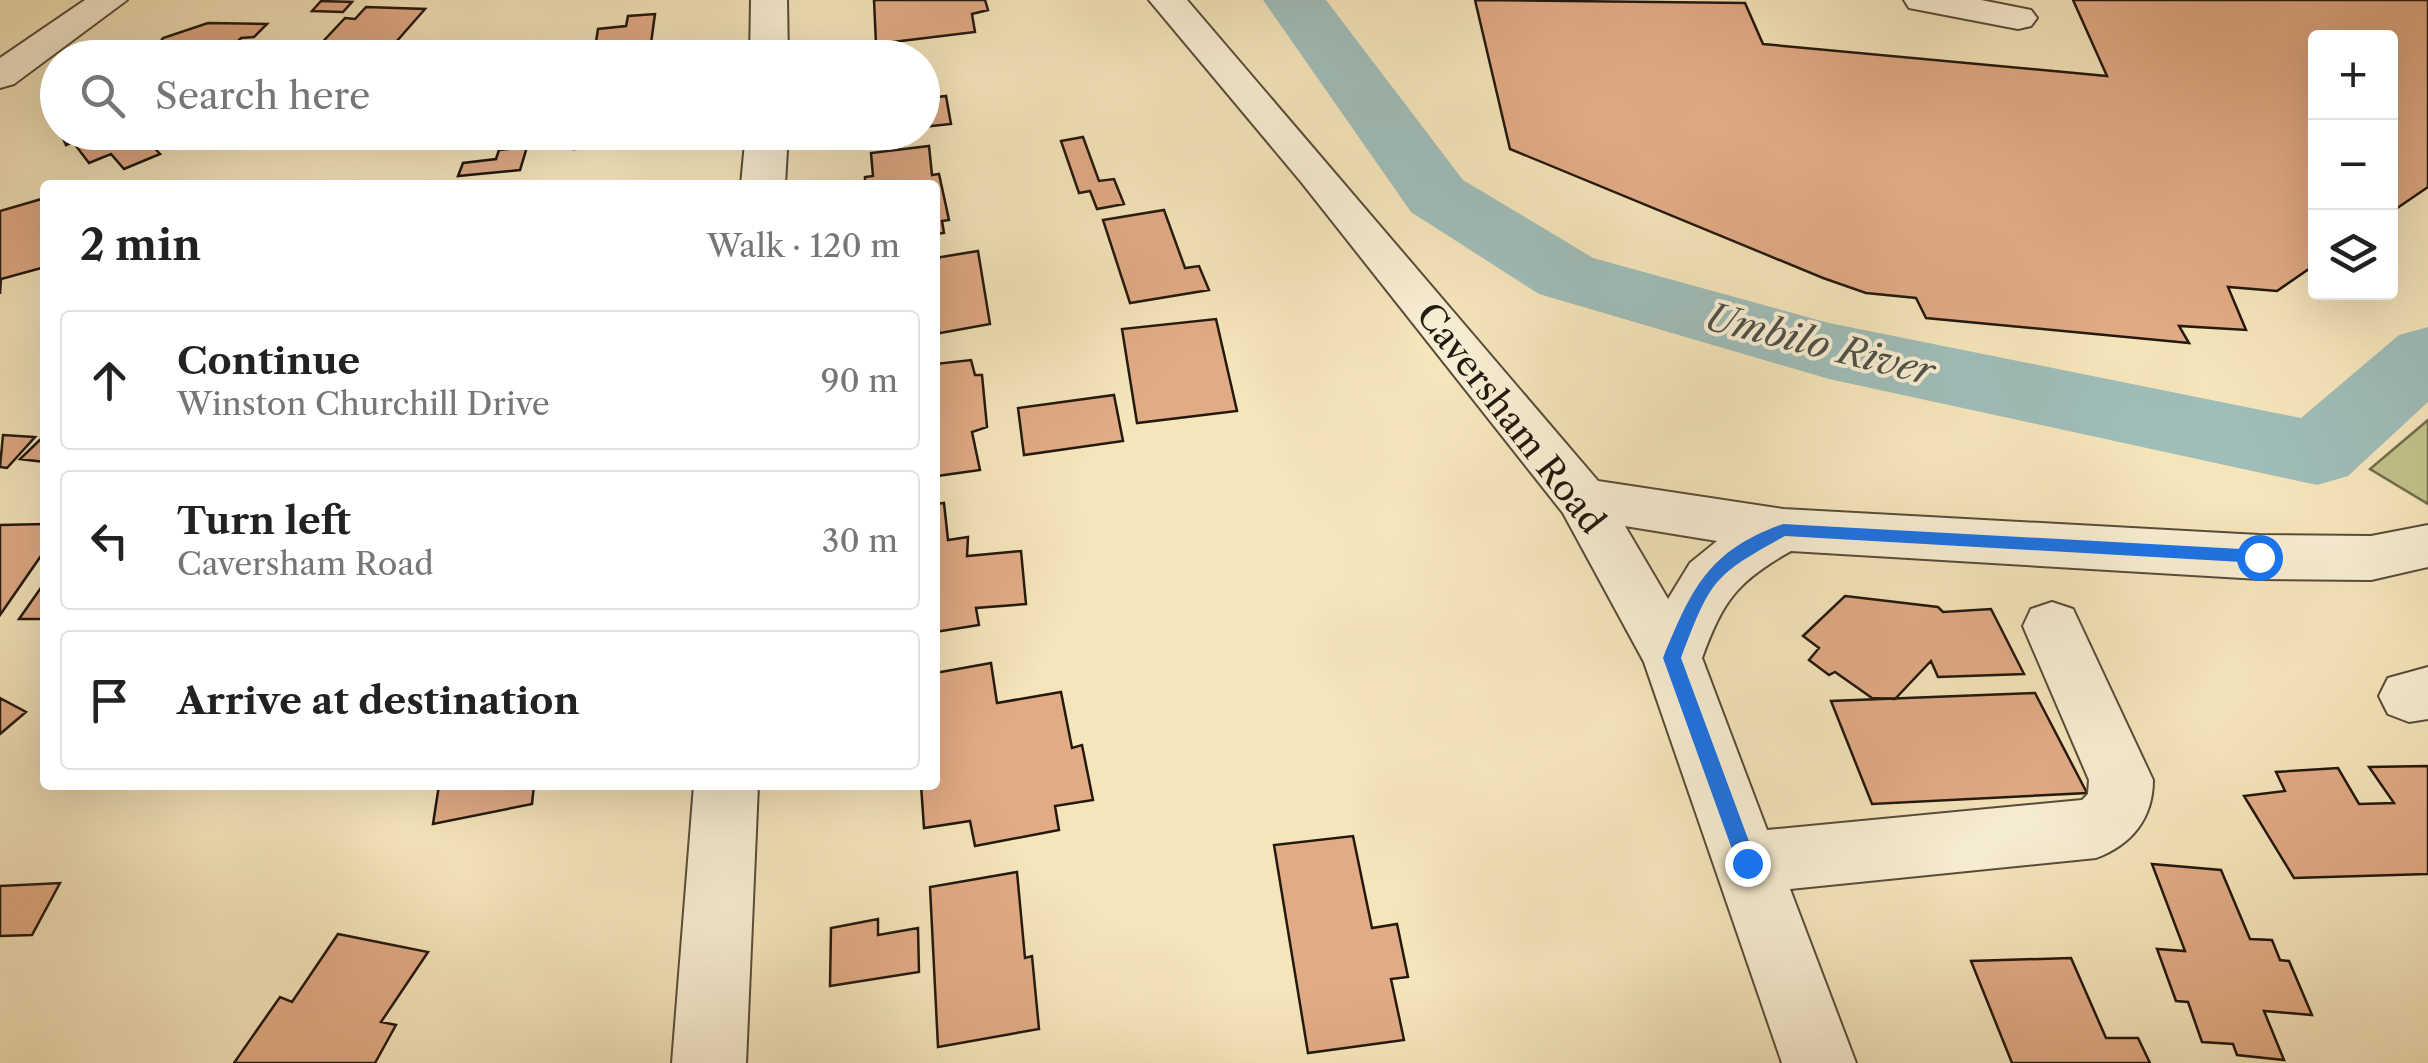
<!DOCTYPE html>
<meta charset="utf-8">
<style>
:root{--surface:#fff;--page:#f2f2f2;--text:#222;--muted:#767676;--line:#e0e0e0}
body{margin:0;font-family:"Libre Caslon Text",serif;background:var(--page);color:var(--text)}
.controls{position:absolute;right:30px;top:30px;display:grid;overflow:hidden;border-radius:10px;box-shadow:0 10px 40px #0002}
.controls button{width:90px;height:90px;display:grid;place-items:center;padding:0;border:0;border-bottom:2px solid var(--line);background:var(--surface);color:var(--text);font:50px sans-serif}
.stop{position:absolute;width:30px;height:30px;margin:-22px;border:8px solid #1a73e8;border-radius:50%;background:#fff}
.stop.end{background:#1a73e8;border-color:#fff;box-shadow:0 2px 10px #0008}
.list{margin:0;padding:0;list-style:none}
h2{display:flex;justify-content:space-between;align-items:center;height:130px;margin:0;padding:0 40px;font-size:42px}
h2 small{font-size:32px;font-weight:400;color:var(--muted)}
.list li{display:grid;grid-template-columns:65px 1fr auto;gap:30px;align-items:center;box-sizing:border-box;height:140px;margin:0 20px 20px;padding:0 20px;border:2px solid var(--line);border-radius:10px}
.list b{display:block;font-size:38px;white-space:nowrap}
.list p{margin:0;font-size:32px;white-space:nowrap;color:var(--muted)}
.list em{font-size:32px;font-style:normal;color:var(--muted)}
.icon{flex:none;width:55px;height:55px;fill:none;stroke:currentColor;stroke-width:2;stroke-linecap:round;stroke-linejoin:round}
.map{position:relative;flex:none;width:2428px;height:1063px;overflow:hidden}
.search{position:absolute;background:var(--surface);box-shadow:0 10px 40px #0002;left:40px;top:40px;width:900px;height:110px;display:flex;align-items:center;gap:25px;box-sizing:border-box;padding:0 35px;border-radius:55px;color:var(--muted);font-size:38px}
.panel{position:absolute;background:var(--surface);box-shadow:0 10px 40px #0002;left:40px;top:180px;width:900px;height:610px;border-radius:10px}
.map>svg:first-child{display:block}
.green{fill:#c3c28b;stroke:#736e4c;stroke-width:2.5}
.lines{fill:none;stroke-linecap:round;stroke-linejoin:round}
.river{fill:#9fbdb9;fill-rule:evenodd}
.building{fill:#e1ab86;stroke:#23190e;stroke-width:2.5}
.minor-casing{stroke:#584c39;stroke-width:4}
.minor{fill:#f8eed3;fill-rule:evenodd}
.route{fill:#1a73e8}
.labels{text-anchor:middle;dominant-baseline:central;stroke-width:8;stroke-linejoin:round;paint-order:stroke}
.street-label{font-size:35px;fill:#23190e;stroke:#f8eed3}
.water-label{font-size:38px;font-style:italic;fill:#4e524a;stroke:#f8eed3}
</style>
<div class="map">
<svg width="2428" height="1063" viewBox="0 0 2428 1063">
<rect width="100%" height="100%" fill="#f5e5bb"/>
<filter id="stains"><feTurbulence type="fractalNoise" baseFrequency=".002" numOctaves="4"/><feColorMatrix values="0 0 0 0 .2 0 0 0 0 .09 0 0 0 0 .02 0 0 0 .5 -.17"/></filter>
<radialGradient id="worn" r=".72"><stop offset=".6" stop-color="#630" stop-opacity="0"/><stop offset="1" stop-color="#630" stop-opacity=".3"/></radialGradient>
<!-- green -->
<path class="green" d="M2428 420V504L2370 469Z"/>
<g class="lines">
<!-- river -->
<path class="river" d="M1263 0H1326L1463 180 1593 258 1829 323 2301 418 2399 335 2428 327V402L2348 476 2317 485 1829 379 1539 294 1411 212Z"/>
</g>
<!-- building -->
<path class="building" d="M874 0H985L988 10 972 14 975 32 876 44Z
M1475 0 1745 3 1763 44 2107 76 2073 0H2428V187L2390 213V38H2316V264L2277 291 2228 287 2246 330 2179 326 2189 343 1926 318 1916 298 1866 293 1823 278 1510 149Z
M321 1 352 2 343 12 312 11Z
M366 7 425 9 382 58H317L325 49H316L345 18 355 19Z
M655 14 649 58H570L572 45 596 42 598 29 626 26 628 16Z
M208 23 267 24 254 37 241 38 227 52 209 53 204 58H149L163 38Z
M946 96 951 124 922 127V99Z
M152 132 157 139 149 142 160 154 124 169 111 154 89 163 73 142 66 145 61 134Z
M577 132H656L655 140 574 149Z
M1083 137 1099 181 1114 179 1124 204 1097 209 1090 191 1079 193 1061 141Z
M929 146 932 175 939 174 949 220 942 221 944 233 935 234V185H865V177L873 176 871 153Z
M527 147 520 170 458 176 463 163 496 159 499 150Z
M45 198V267L1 279 0 294V211Z
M1164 210 1185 268 1199 266 1209 290 1130 303 1103 220Z
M978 251 990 324 935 334V258Z
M1216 319 1237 411 1137 423 1122 329Z
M971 360 975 375H982L987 427 972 432 980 470 937 476 935 364Z
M1114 395 1123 441 1024 455 1018 408Z
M3 435 35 437 7 468 0 467Z
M45 435V462L20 459Z
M944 503 948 540 968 537 967 556 1021 551 1026 604 976 608 979 625 935 632V504Z
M45 524V550L0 615V525Z
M45 582V619H19Z
M1845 596 1938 607 1943 612 1991 609 2024 674 1938 677 1931 661 1895 699 1872 698 1835 672 1829 675 1809 660 1819 648 1803 636Z
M991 663 997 703 1061 692 1072 748 1082 745 1093 800 1055 806 1059 830 975 846 970 821 924 828 921 785H935V673Z
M2035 693 2087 793 1872 804 1831 701Z
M0 698 26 712 0 734Z
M2428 766V874L2294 878 2244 796 2285 791 2276 772 2338 768 2359 804 2394 803 2369 767Z
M439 785H534L532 804 433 824Z
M1353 836 1372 928 1397 924 1408 977 1391 979 1404 1040 1308 1053 1274 845Z
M2152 864 2221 870 2250 939 2272 940 2280 960 2289 961 2312 1015 2264 1011 2284 1060 2237 1055 2233 1044 2202 1042 2188 1002 2176 1001 2157 949 2185 951Z
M1017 872 1025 958 1032 956 1039 1029 938 1047 930 887Z
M60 883 32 935 0 936V886Z
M878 919V935L918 928 919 972 830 986 831 928Z
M338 934 428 952 381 1022 396 1025 375 1063H234L280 997 292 1002Z
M2071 958 2106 1038H2138L2150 1063H2012L1971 961Z"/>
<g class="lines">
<!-- minor casing -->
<g class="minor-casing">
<path id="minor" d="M85 0H127L14 84 0 88V58Z
M751 0H787L788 58H750Z
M1149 0H1187L1598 481 1783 509 2259 535 2371 536 2428 525V567L2371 580 2259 579 1791 551C1736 582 1723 601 1702 658L1767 830 2082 800 2088 794 2089 780 2023 626 2031 609 2052 602 2073 609 2153 780C2153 819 2131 845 2096 858L1790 889 1856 1063H1782L1644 662 1563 513 1302 183ZM1625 526 1717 541 1690 563 1668 599Z
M1904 0H1981L2031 10 2037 18 2031 26 2018 29 1909 8Z
M746 132H788L785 185H741Z
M2428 667V719L2409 722 2388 714 2379 696 2388 678Z
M694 785H758L746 1063H672Z"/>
</g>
<!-- minor -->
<use href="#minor" class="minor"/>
</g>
<!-- route -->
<path class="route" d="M1783 524 2259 550 2267 557 2259 563 1785 536C1712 576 1711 580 1681 658L1757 863 1747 872 1737 863 1663 658C1692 588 1708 551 1783 524Z"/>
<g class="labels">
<!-- street labels -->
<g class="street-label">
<text transform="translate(1511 418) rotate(52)">Caversham Road</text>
</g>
<!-- water labels -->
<g class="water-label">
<text transform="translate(1820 344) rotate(14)">Umbilo River</text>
</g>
</g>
<rect width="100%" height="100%" filter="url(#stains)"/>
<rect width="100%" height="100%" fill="url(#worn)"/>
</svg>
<div class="controls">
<button>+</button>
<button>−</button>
<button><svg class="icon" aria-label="layers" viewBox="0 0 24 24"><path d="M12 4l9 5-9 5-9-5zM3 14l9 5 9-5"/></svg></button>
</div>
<div class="stop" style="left:2259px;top:557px"></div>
<div class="stop end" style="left:1747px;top:863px"></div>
<div class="search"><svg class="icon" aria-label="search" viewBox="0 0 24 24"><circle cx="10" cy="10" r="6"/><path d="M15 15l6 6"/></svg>Search here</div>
<section class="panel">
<h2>2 min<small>Walk · 120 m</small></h2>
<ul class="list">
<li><svg class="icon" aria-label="ahead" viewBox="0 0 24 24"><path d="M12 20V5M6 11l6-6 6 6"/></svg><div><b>Continue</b><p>Winston Churchill Drive</p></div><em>90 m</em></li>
<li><svg class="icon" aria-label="left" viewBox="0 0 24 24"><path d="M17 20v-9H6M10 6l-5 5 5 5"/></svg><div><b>Turn left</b><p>Caversham Road</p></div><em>30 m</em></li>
<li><svg class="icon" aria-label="arrive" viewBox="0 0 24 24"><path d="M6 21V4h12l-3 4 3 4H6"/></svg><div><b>Arrive at destination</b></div></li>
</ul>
</section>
</div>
